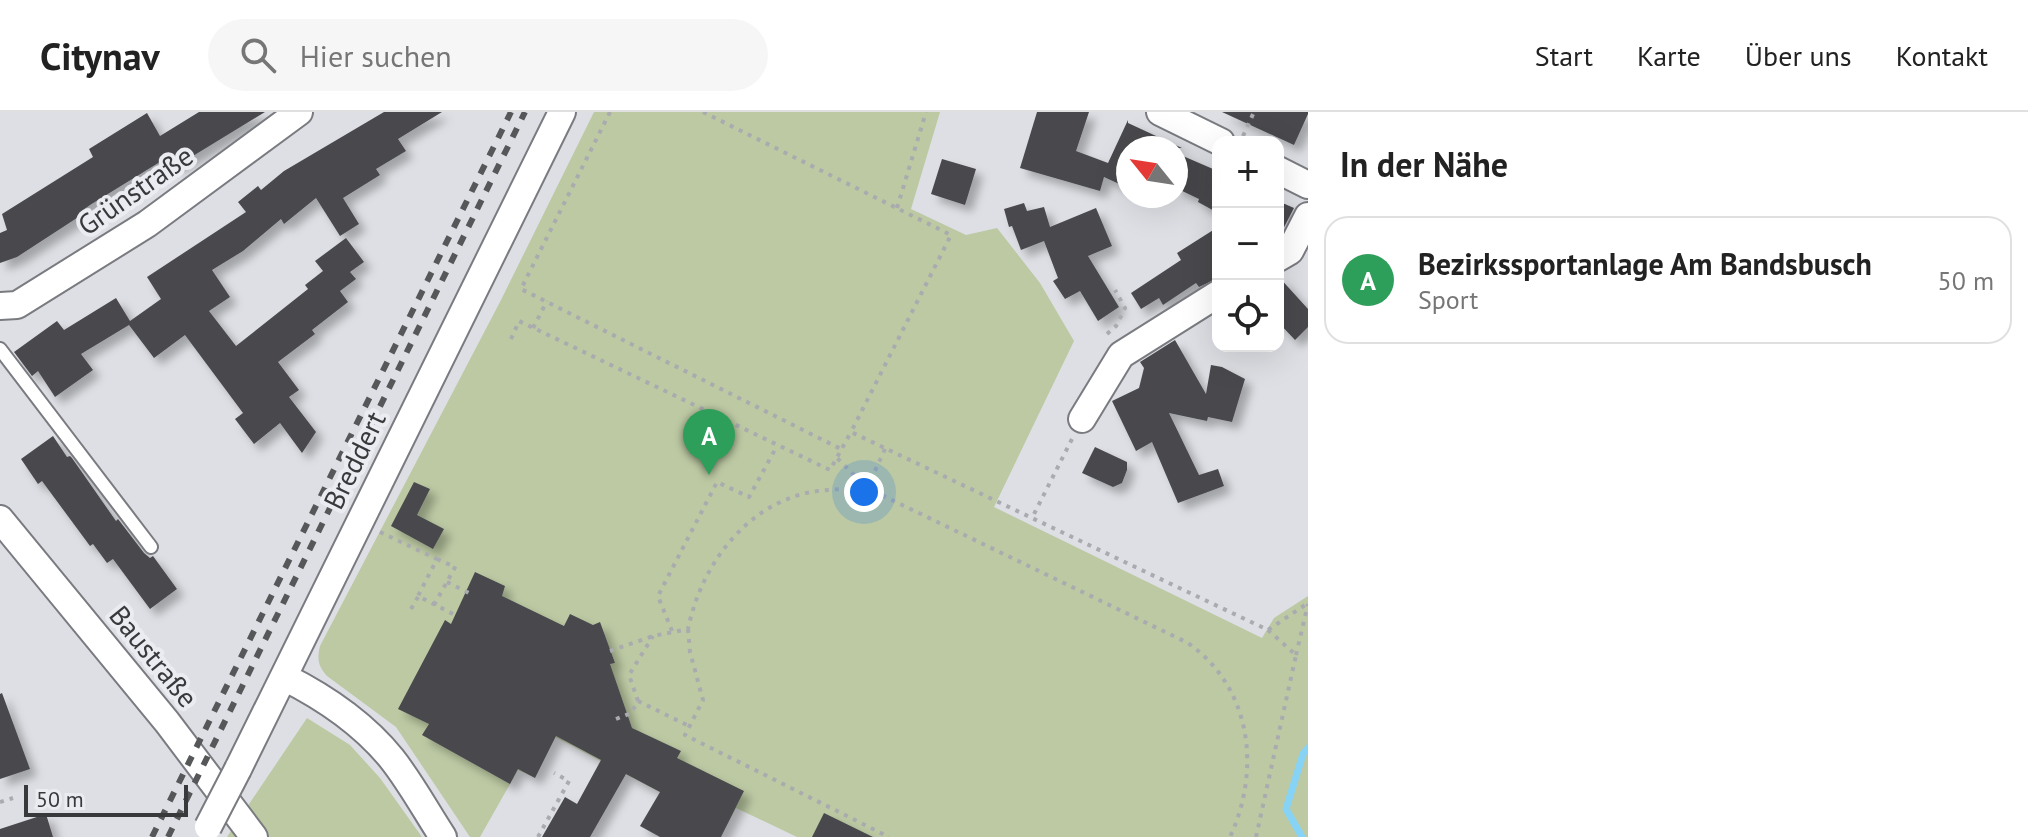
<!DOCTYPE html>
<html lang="de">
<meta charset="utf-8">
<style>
:root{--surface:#fff;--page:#f6f6f6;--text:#222;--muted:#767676;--line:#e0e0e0;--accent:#418494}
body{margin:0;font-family:"PT Sans",sans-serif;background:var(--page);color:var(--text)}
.controls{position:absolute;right:24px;top:24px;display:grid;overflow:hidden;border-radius:16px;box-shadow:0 8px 32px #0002}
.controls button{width:72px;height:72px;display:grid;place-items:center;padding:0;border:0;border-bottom:2px solid var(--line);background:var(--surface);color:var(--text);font:40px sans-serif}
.compass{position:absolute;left:1116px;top:24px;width:72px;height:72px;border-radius:50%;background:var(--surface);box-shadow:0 8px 32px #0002;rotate:300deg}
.scale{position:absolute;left:24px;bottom:20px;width:164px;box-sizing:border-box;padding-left:8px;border:4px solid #38393b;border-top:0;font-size:22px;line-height:28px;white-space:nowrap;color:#38393b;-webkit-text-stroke:6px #eaecf2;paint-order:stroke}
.you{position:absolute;left:864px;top:380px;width:28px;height:28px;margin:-20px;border:6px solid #fff;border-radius:50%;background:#1a73e8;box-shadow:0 0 0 12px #1a73e833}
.badge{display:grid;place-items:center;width:52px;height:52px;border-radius:50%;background:var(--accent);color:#fff;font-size:26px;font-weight:700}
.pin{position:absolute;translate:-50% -66px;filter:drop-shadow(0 2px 4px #0008)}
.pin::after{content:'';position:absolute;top:42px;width:28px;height:24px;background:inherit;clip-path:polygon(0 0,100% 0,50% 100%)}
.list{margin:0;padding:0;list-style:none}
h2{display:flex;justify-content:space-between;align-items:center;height:104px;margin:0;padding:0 32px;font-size:34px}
h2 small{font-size:26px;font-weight:400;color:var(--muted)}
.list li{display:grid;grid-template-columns:52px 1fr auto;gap:24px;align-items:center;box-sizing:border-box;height:128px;margin:0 16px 16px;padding:0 16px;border:2px solid var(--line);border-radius:24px}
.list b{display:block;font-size:30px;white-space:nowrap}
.list p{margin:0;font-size:26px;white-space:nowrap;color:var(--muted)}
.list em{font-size:26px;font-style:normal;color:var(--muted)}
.icon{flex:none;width:44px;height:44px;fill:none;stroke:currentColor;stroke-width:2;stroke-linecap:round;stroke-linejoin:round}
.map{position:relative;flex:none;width:1308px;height:725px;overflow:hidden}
header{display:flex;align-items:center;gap:48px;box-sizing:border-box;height:112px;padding:0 40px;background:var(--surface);border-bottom:2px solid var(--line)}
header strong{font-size:38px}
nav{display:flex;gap:44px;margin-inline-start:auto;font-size:28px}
.search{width:560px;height:72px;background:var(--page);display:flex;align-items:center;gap:20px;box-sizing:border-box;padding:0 28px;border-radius:44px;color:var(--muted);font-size:30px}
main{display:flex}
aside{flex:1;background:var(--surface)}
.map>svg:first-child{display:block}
.green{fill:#bcc9a3}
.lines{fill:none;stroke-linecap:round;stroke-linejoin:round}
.stream{stroke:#87d3f6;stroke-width:7}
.building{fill:#48494e;filter:url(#shadow)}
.service-casing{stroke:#797b80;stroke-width:16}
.minor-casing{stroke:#797b80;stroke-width:30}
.path{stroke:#a9abaf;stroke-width:4;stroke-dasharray:4 6;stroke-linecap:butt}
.service{stroke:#fff;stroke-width:12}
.minor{stroke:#fff;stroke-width:26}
.rail{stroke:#565759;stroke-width:6;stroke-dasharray:10 10;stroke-linecap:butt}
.minor-bridge-casing{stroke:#797b80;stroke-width:30;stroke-linecap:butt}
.minor-bridge{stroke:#fff;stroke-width:26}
.labels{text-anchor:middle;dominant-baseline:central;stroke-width:8;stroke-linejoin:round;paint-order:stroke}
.street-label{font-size:28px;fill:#38393b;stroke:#eaecf2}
</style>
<header>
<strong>Citynav</strong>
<div class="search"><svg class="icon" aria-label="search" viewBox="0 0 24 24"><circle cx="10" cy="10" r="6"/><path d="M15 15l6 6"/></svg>Hier suchen</div>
<nav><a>Start</a><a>Karte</a><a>Über uns</a><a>Kontakt</a></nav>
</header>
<main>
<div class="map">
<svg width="1308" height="725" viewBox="0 0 1308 725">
<defs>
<filter id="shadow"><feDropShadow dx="7" dy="7" stdDeviation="4" flood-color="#0004"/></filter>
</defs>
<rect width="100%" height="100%" fill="#dddfe4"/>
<!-- green -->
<path class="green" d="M594 0H940L911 97 966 123 997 116 1040 171 1074 229 994 395 1262 526 1274 506 1308 484V725H797L736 696 726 715 555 625 535 666 518 658 480 725H470L396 615 327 564C318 554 317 547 320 534L501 188Z
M307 606 350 633 380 666 422 725H227Z"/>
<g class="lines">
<!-- stream -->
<path class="stream" d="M1302 725 1286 697 1303 642 1308 636"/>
</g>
<!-- building -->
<path class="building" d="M199 0H265L175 55 168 45 90 93 79 101 80 104 17 145 0 151V121L7 118 2 102 93 45 89 37 147 1 160 24Z
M384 0H442L398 27 406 39 376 57 380 63 343 86 359 112 340 124 316 86 284 112 281 107 243 139 212 158 230 185 209 199 236 234 308 177 305 173 323 159 315 149 346 126 364 150 350 160 356 167 340 179 348 190 312 218 315 222 278 250 299 278 289 285 316 320 302 341 280 311 254 332 235 307 243 301 185 223 154 246 129 213 81 242 93 258 55 285 38 259 32 264 14 240 57 209 64 218 116 186 130 209 161 187 147 165 246 100 238 90 258 74 261 78 284 59Z
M1037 0H1089L1076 39 1108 51 1128 8V11L1182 36H1128V76L1104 65 1100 79 1020 56Z
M1222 0H1308V2L1294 33Z
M1176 41 1213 57 1218 46V101L1198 90 1199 87 1176 76Z
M942 47 976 57 965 93 931 82Z
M1278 89 1294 96 1281 121 1278 117Z
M1024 91 1027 99 1044 95 1050 115 1096 96 1112 134 1088 144 1119 195 1098 209 1080 179 1065 187 1053 169 1058 166 1044 129 1021 138 1012 114 1009 115 1004 97Z
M1218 115V166L1199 175 1196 171 1163 193 1159 186 1141 197 1131 181 1181 148 1177 141Z
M1278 164 1308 197V215L1295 228 1278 210Z
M1175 228 1206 282 1211 253 1222 255 1245 267 1232 310 1208 305 1207 309 1169 301 1199 363 1218 357 1224 374 1178 391 1152 330 1136 339 1112 289 1139 276 1144 256 1140 250Z
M53 324 67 345 70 344 72 346 116 409 118 407 144 441 150 446 153 444 177 477 150 497 113 447 107 451 93 432 90 434 42 369 38 372 21 347Z
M1095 335 1127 350V358L1122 371 1113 375 1082 361Z
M414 370 430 377 417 403 444 417 433 437 391 414Z
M475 460 505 474 502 484 564 514 570 502 593 513 600 510 615 551 610 552 632 616 681 639 677 646 744 679 721 725H660L640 714 660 680 626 662 590 725H542L565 685 577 692 601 648 556 624 535 666 518 657 510 672 422 623 429 612 398 597 445 508 451 512Z
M2 581 30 657 0 667V582Z
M824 701 873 725H812Z
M46 702 53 725H0V717Z"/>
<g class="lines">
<!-- service casing -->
<g class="service-casing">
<path id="service" d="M0 237 151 435"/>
</g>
<!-- minor casing -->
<g class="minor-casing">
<path id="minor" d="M1160 0 1221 30
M1278 58 1308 73
M1278 146 1290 139 1308 104
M0 194 17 193 147 112 299 0
M1082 307 1121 243 1218 182
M0 407 167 610 254 725
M284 565C324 585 363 611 392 647 411 671 426 699 443 725
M238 657 562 0"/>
</g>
<!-- path -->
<path class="path" d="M610 0 521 177 841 337
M703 0 951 123 851 320
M1243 24 1254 0
M897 96 926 0
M533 216 547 189
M1107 222 1116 214 1125 196 1115 178
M511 227 519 209 830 358 851 320 1032 406
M1072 327 1032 406 1268 518 1308 491
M885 337 867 376 1188 531C1252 576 1261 658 1230 725
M380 420 437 447 418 484 455 503
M437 447 455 455
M447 470 471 482
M434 493 458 450
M411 497 418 485
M688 517 690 540 703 588 685 623 889 725
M672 519 658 484 717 370 749 385 777 334
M610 539 653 524 688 517C701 454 745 393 811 380 829 377 849 377 867 376L837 346
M1296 543 1308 492
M638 589 629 563 653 524
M616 607 631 601 638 589 689 614
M0 690 13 686
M538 725 569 669 554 661
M1256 725 1296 543 1268 518"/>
<!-- service -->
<use href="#service" class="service"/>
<!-- minor -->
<use href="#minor" class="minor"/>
<!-- rail -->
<path class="rail" d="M152 725 511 0
M168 725 525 0"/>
<!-- minor-bridge casing -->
<g class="minor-bridge-casing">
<path id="minor-bridge" d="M208 715 238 657"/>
</g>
<!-- minor-bridge -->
<use href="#minor-bridge" class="minor-bridge"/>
</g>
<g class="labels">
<!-- street labels -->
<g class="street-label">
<text transform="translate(135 78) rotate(-35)">Grünstraße</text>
<text transform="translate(354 348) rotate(-64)">Breddert</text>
<text transform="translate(154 544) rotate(51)">Baustraße</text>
</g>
</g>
</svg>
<div class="controls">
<button>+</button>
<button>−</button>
<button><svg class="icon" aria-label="locate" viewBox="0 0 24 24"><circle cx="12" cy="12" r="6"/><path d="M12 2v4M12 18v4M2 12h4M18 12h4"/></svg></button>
</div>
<svg class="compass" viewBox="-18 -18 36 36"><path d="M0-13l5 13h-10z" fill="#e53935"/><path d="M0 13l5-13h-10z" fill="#767676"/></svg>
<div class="scale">50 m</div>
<div class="you"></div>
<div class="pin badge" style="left:709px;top:363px;background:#2e9e5b">A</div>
</div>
<aside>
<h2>In der Nähe<small></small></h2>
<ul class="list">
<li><span class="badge" style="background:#2e9e5b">A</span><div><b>Bezirkssportanlage Am Bandsbusch</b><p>Sport</p></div><em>50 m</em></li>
</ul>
</aside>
</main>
